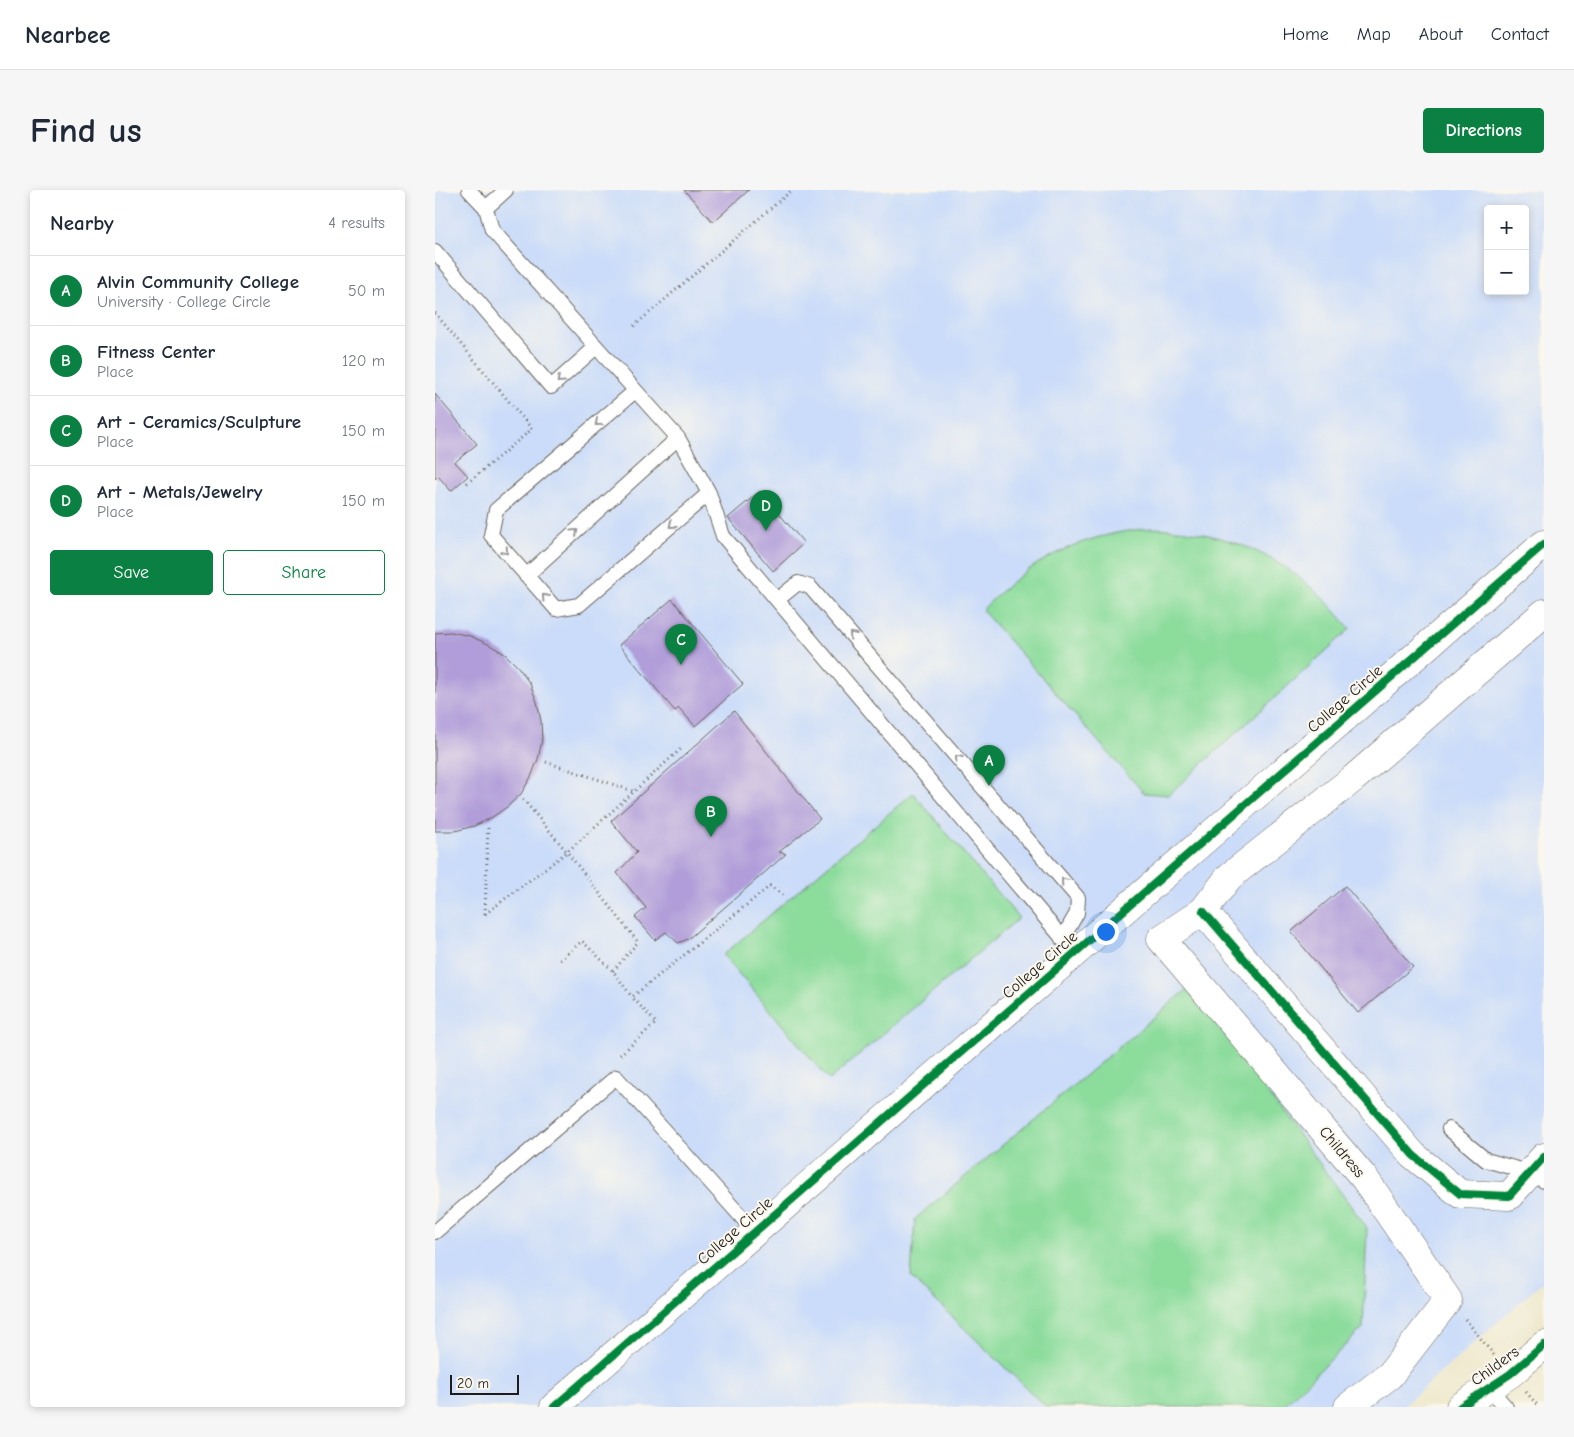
<!DOCTYPE html>
<meta charset="utf-8">
<style>
:root{--surface:#fff;--page:#f6f6f7;--text:#1f2937;--muted:#747a83;--line:#e0e1e3;--accent:#0b8043}
body{margin:0;font-family:"Comic Neue",sans-serif;background:var(--page);color:var(--text)}
.controls{position:absolute;right:15px;top:15px;display:grid;overflow:hidden;border-radius:5px;box-shadow:0 2px 8px #0003}
.controls button{width:45px;height:45px;display:grid;place-items:center;padding:0;border:0;border-bottom:1px solid var(--line);background:var(--surface);color:var(--text);font:25px sans-serif}
.scale{position:absolute;left:15px;bottom:12px;width:69px;box-sizing:border-box;padding-left:5px;border:2px solid #1c1c1c;border-top:0;font-size:14px;line-height:18px;white-space:nowrap;color:#1c1c1c;-webkit-text-stroke:4px #fbf7ec;paint-order:stroke}
.you{position:absolute;left:670px;top:741px;width:18px;height:18px;margin:-12px;border:4px solid #fff;border-radius:50%;background:#1a73e8;box-shadow:0 0 0 8px #1a73e833}
.badge{display:grid;place-items:center;width:32px;height:32px;border-radius:50%;background:var(--accent);color:#fff;font-size:16px;font-weight:700}
.pin{position:absolute;translate:-50% -41px;filter:drop-shadow(0 1px 2px #0008)}
.pin::after{content:'';position:absolute;top:26px;width:18px;height:15px;background:inherit;clip-path:polygon(0 0,100% 0,50% 100%)}
.list{margin:0;padding:0;list-style:none}
h2{display:flex;justify-content:space-between;align-items:center;height:65px;margin:0;padding:0 20px;font-size:21px}
h2 small{font-size:16px;font-weight:400;color:var(--muted)}
.list li{display:grid;grid-template-columns:32px 1fr auto;gap:15px;align-items:center;box-sizing:border-box;height:70px;padding:0 20px;border-top:1px solid var(--line)}
.list b{display:block;font-size:19px;white-space:nowrap}
.list p{margin:0;font-size:16px;white-space:nowrap;color:var(--muted)}
.list em{font-size:16px;font-style:normal;color:var(--muted)}
.actions{display:flex;gap:10px;padding:15px 20px}
.actions a{flex:1;padding:11px 0;border:1px solid var(--accent);border-radius:5px;text-align:center;font-size:18px;color:var(--accent)}
.actions .main{background:var(--accent);color:#fff}
.map{position:relative;flex:none;width:1109px;height:1217px;overflow:hidden;border-radius:5px}
header{display:flex;align-items:center;gap:30px;box-sizing:border-box;height:70px;padding:0 25px;background:var(--surface);border-bottom:1px solid var(--line)}
header strong{font-size:24px}
nav{display:flex;gap:28px;margin-inline-start:auto;font-size:18px}
.intro{display:flex;align-items:center;justify-content:space-between;box-sizing:border-box;height:120px;padding:0 30px}
h1{margin:0;font-size:35px}
.button{padding:12px 22px;border-radius:5px;background:var(--accent);color:#fff;font-size:18px;font-weight:700}
main{display:flex;gap:30px;padding:0 30px}
aside{flex:1;background:var(--surface);border-radius:5px;box-shadow:0 2px 8px #0003}
.map>svg:first-child{display:block}
.built{fill:#cadcf9;fill-rule:evenodd}
.green{fill:#8cdc9c;stroke:#547c5c}
.building{fill:#b09dd9}
.lines{fill:none;stroke-linecap:round;stroke-linejoin:round}
.service-casing{stroke:#66635a;stroke-width:16}
.minor-casing{stroke:#66635a;stroke-width:29}
.path{stroke:#66635a;stroke-width:3;stroke-dasharray:1 4;stroke-linecap:butt}
.service{stroke:#fff;stroke-width:14}
.minor{stroke:#fff;stroke-width:28}
.cycleway-casing{stroke:#fbf7ec;stroke-width:11}
.cycleway{stroke:#00873e;stroke-width:8}
.oneway{stroke:#999}
.labels{text-anchor:middle;dominant-baseline:central;stroke-width:4;stroke-linejoin:round;paint-order:stroke}
.street-label{font-size:16px;fill:#1c1c1c;stroke:#fbf7ec}
</style>
<header>
<strong>Nearbee</strong>
<nav><a>Home</a><a>Map</a><a>About</a><a>Contact</a></nav>
</header>
<div class="intro"><h1>Find us</h1><a class="button">Directions</a></div>
<main>
<aside>
<h2>Nearby<small>4 results</small></h2>
<ul class="list">
<li><span class="badge">A</span><div><b>Alvin Community College</b><p>University · College Circle</p></div><em>50 m</em></li>
<li><span class="badge">B</span><div><b>Fitness Center</b><p>Place</p></div><em>120 m</em></li>
<li><span class="badge">C</span><div><b>Art - Ceramics/Sculpture</b><p>Place</p></div><em>150 m</em></li>
<li><span class="badge">D</span><div><b>Art - Metals/Jewelry</b><p>Place</p></div><em>150 m</em></li>
</ul>
<div class="actions"><a class="main">Save</a><a>Share</a></div>
</aside>
<div class="map">
<svg width="1109" height="1217" viewBox="0 0 1109 1217">
<rect width="100%" height="100%" fill="#fbf7ec"/>
<filter id="ink" filterUnits="userSpaceOnUse"><feTurbulence type="fractalNoise" baseFrequency=".02" numOctaves="2"/><feDisplacementMap in="SourceGraphic" scale="10" xChannelSelector="R" yChannelSelector="G"/><feConvolveMatrix kernelMatrix="1 2 1 2 8 2 1 2 1" color-interpolation-filters="sRGB"/></filter>
<filter id="wash" filterUnits="userSpaceOnUse"><feTurbulence type="fractalNoise" baseFrequency=".0096" numOctaves="4" result="noise"/><feDisplacementMap in="SourceGraphic" scale="20" xChannelSelector="R" yChannelSelector="G"/><feGaussianBlur stdDeviation="1.12" result="paint"/><feColorMatrix in="noise" values="0 0 0 0 0 0 0 0 0 0 0 0 0 0 0 0 0 1.4 0 .05"/><feComposite in="paint" operator="in"/></filter>
<g filter="url(#wash)">
<rect width="100%" height="100%" fill="#eee8cc"/>
<!-- built -->
<path class="built" d="M0 0H1109V1091L967 1217H0ZM1053 19H1090V101H1053Z"/>
<!-- green -->
<path class="green" d="M716 338C802 341 862 372 915 439L733 605 709 603 547 420C597 368 645 345 716 338Z
M478 603 584 728 394 890 288 765Z
M755 797 932 1038 928 1138 847 1217H611L476 1087 480 1029Z"/>
<g id="blocks">
<!-- building -->
<path class="building" d="M249 0H314L278 32Z
M0 204 42 254 20 272 33 286 16 301 3 286 0 289Z
M325 301 369 353 338 381 293 328Z
M237 409 308 494 260 536 244 518 240 521 184 455Z
M16 442 35 446 53 454 70 464 84 478 95 494 102 512 106 531 107 550 103 569 96 587 86 604 72 617 56 628 39 636 20 641H0V443Z
M299 521 385 629 344 662 351 664 253 749 243 753 231 742 220 750 200 727 211 718 182 683 202 662 176 631Z
M910 696 978 777 923 823 856 742Z"/>
</g>
</g>
<g filter="url(#ink)">
<use href="#blocks" fill-opacity="0" stroke="#66635a" stroke-width="1"/>
<g class="lines">
<!-- service casing -->
<g class="service-casing">
<path id="service" d="M34 0 51 18 71 0
M51 18 57 40 243 248 274 303 288 346 640 763
M0 61 116 197 161 157
M200 201 61 320 56 345 121 419 144 415 274 303
M91 386 243 248
M342 410 363 393 375 397 625 687 643 708 642 723 627 749
M1014 939 1051 970 1096 983 1109 991
M0 1042 181 887 320 1042
M1054 1198 1071 1217"/>
</g>
<!-- minor casing -->
<g class="minor-casing">
<path id="minor" d="M768 721 978 965 1025 1004 1074 1006 1109 967
M119 1217 1109 354
M913 1217 955 1185 1013 1110 930 989 726 749 768 721 794 687 919 588 1109 423
M1025 1217 1075 1184 1109 1155"/>
</g>
<!-- path -->
<path class="path" d="M0 123 97 239 30 295
M199 136 356 1
M111 572 198 601
M50 724 132 662 88 609
M50 724 53 637
M125 770 147 751 178 781 197 807
M178 781 203 752 132 662 248 557
M185 865 221 833 197 807 335 696 351 707
M1030 1129 1059 1165
M1091 1202 1104 1217"/>
<!-- service -->
<use href="#service" class="service"/>
<!-- minor -->
<use href="#minor" class="minor"/>
<!-- cycleway casing -->
<g class="cycleway-casing">
<path id="cycleway" d="M768 721 978 965 1025 1004 1074 1006 1109 967
M119 1217 1109 354
M1025 1217 1075 1184 1109 1155"/>
</g>
<!-- cycleway -->
<use href="#cycleway" class="cycleway"/>
</g>
<!-- one-way arrows -->
<defs><path id="oneway-chevron" d="M-2-3.5L2.5 0L-2 3.5" fill="none" stroke-width="1.6" stroke-linecap="round" stroke-linejoin="round" transform="scale(1.25)"/></defs>
<g class="oneway">
<use href="#oneway-chevron" transform="translate(125 190) rotate(138)"/>
<use href="#oneway-chevron" transform="translate(163 233) rotate(140)"/>
<use href="#oneway-chevron" transform="translate(237 335) rotate(139)"/>
<use href="#oneway-chevron" transform="translate(140 342) rotate(-42)"/>
<use href="#oneway-chevron" transform="translate(70 361) rotate(50)"/>
<use href="#oneway-chevron" transform="translate(110 407) rotate(-132)"/>
<use href="#oneway-chevron" transform="translate(417 445) rotate(-131)"/>
<use href="#oneway-chevron" transform="translate(523 568) rotate(-131)"/>
<use href="#oneway-chevron" transform="translate(629 691) rotate(-130)"/>
</g>
</g>
<g class="labels">
<!-- street labels -->
<g class="street-label">
<text transform="translate(910 509) rotate(-41)">College Circle</text>
<text transform="translate(605 775) rotate(-41)">College Circle</text>
<text transform="translate(907 962) rotate(50)">Childress</text>
<text transform="translate(300 1041) rotate(-41)">College Circle</text>
<text transform="translate(1060 1176) rotate(-36)">Childers</text>
</g>
</g>
</svg>
<div class="controls">
<button>+</button>
<button>−</button>
</div>
<div class="scale">20 m</div>
<div class="you"></div>
<div class="pin badge" style="left:554px;top:596px">A</div>
<div class="pin badge" style="left:276px;top:647px">B</div>
<div class="pin badge" style="left:246px;top:475px">C</div>
<div class="pin badge" style="left:331px;top:341px">D</div>
</div>
</main>
